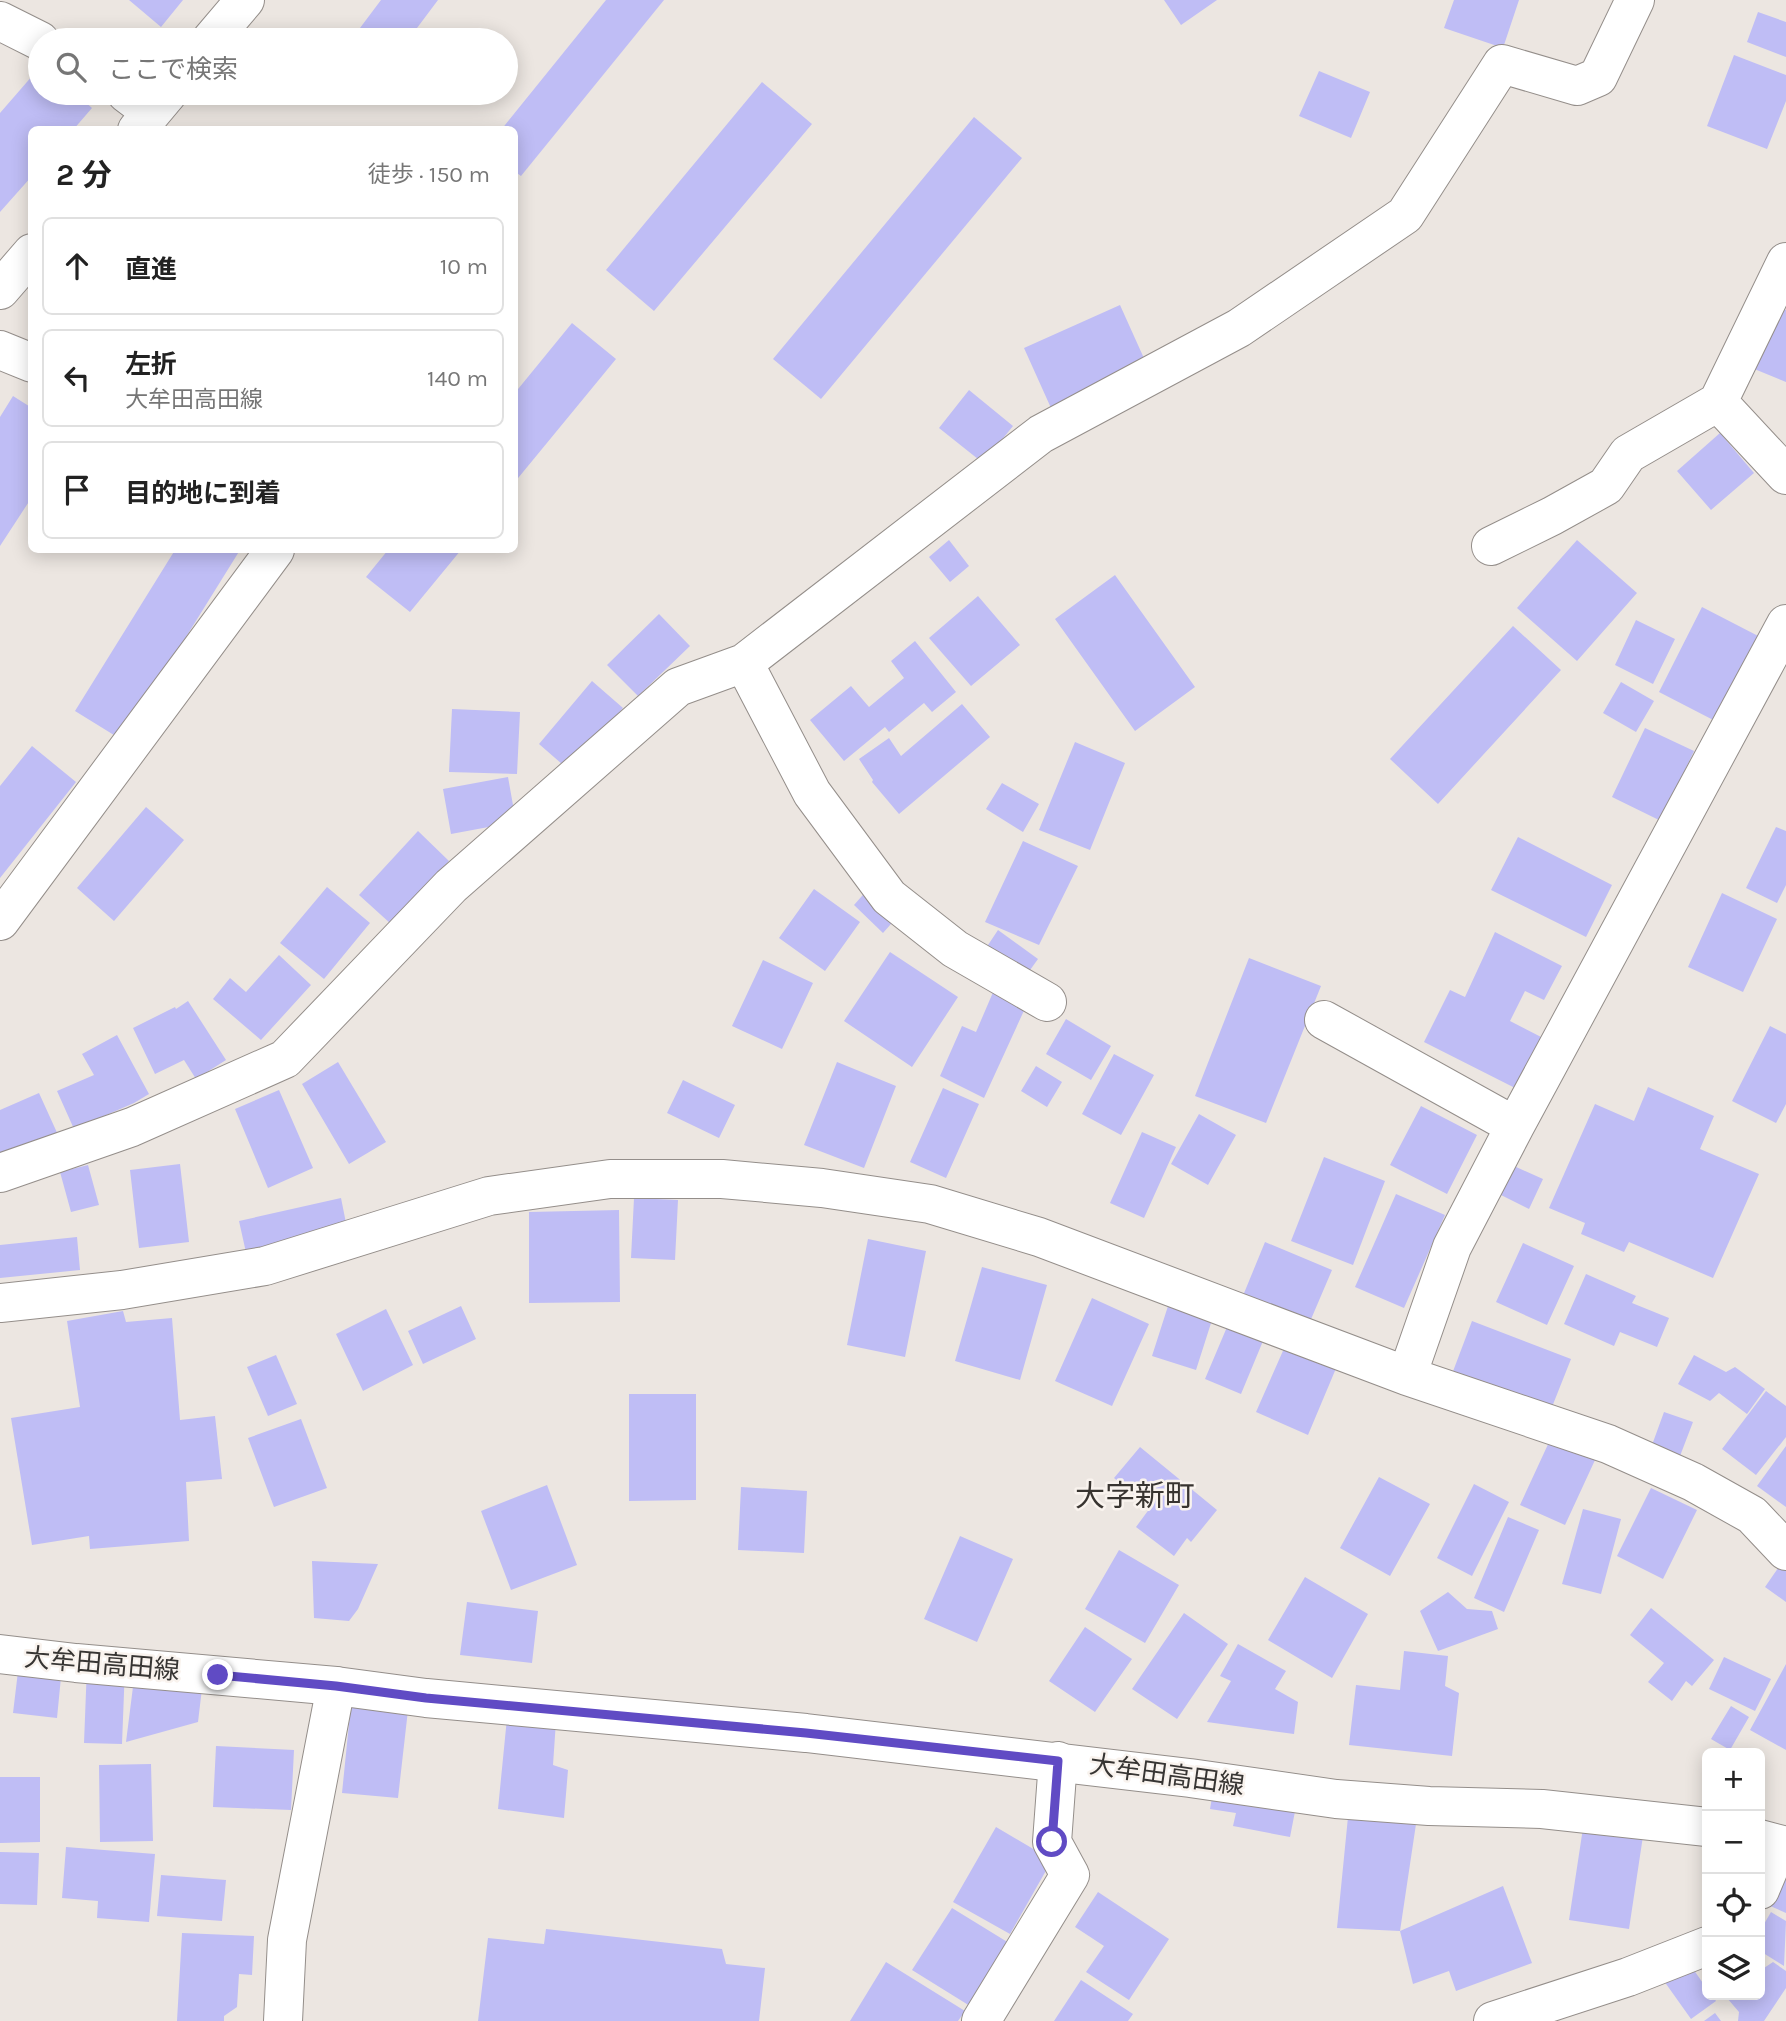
<!DOCTYPE html>
<html lang="ja">
<meta charset="utf-8">
<style>
:root{--surface:#fff;--page:#f6f6f6;--text:#222;--muted:#767676;--line:#e0e0e0}
body{margin:0;font-family:Karla,"Noto Sans JP",sans-serif;background:var(--page);color:var(--text)}
.controls{position:absolute;right:21px;bottom:21px;display:grid;overflow:hidden;border-radius:10px;box-shadow:0 4px 18px #0003}
.controls button{width:63px;height:63px;display:grid;place-items:center;padding:0;border:0;border-bottom:2px solid var(--line);background:var(--surface);color:var(--text);font:35px sans-serif}
.stop{position:absolute;width:21px;height:21px;margin:-16px;border:5px solid #604bc4;border-radius:50%;background:#fff}
.stop.end{background:#604bc4;border-color:#fff;box-shadow:0 2px 7px #0008}
.list{margin:0;padding:0;list-style:none}
h2{display:flex;justify-content:space-between;align-items:center;height:91px;margin:0;padding:0 28px;font-size:30px}
h2 small{font-size:23px;font-weight:400;color:var(--muted)}
.list li{display:grid;grid-template-columns:46px 1fr auto;gap:21px;align-items:center;box-sizing:border-box;height:98px;margin:0 14px 14px;padding:0 14px;border:2px solid var(--line);border-radius:10px}
.list b{display:block;font-size:26px;white-space:nowrap}
.list p{margin:0;font-size:23px;white-space:nowrap;color:var(--muted)}
.list em{font-size:23px;font-style:normal;color:var(--muted)}
.icon{flex:none;width:38px;height:38px;fill:none;stroke:currentColor;stroke-width:2;stroke-linecap:round;stroke-linejoin:round}
.map{position:relative;flex:none;width:1786px;height:2021px;overflow:hidden}
.search{position:absolute;background:var(--surface);box-shadow:0 4px 18px #0003;left:28px;top:28px;width:490px;height:77px;display:flex;align-items:center;gap:18px;box-sizing:border-box;padding:0 24px;border-radius:38px;color:var(--muted);font-size:26px}
.panel{position:absolute;background:var(--surface);box-shadow:0 4px 18px #0003;left:28px;top:126px;width:490px;height:427px;border-radius:10px}
.map>svg:first-child{display:block}
.building{fill:#bfbdf5}
.lines{fill:none;stroke-linecap:round;stroke-linejoin:round}
.street-casing{stroke:#948e8a;stroke-width:40}
.secondary-casing{stroke:#948e8a;stroke-width:40}
.primary-casing{stroke:#948e8a;stroke-width:40}
.street{stroke:#fff;stroke-width:38}
.secondary{stroke:#fff;stroke-width:38}
.primary{stroke:#fff;stroke-width:38}
.route{stroke:#604bc4;stroke-width:9}
.labels{text-anchor:middle;dominant-baseline:central;stroke-width:5;stroke-linejoin:round;paint-order:stroke}
.street-label{font-size:26px;fill:#373533;stroke:#f9f3ee}
.quarter-label{font-size:30px;fill:#383430;stroke:#f9f3ee}
</style>
<div class="map">
<svg width="1786" height="2021" viewBox="0 0 1786 2021">
<rect width="100%" height="100%" fill="#ece6e1"/>
<!-- building -->
<path class="building" d="M129 0H183L161 27Z
M381 0H438L408 40H351Z
M606 0H664L521 176 514 171V130H501Z
M1164 0H1217L1181 25Z
M1454 0H1519L1503 48 1444 28Z
M1758 12 1786 22V57L1747 42Z
M1734 55 1786 75V101L1767 149 1707 126Z
M40 67V93H75L92 108 73 130H32V176L0 212V113Z
M1319 71 1370 92 1351 138 1299 116Z
M762 82 812 124 654 311 606 270Z
M353 93H368L363 100Z
M974 117 1022 158 821 399 773 359Z
M1771 304 1786 310V382L1747 366Z
M1120 305 1147 365 1051 408 1024 348Z
M572 323 616 359 514 483V394Z
M969 390 1013 426 983 463 939 428Z
M13 396 32 408V497L0 546V417Z
M1720 433 1754 473 1711 510 1677 471Z
M949 540 969 566 950 582 929 557Z
M1577 540 1637 593 1577 661 1517 608Z
M175 550H240L122 740 75 711Z
M388 550H461L410 612 366 577Z
M1115 575 1195 687 1135 731 1055 619Z
M978 596 1020 645 971 686 929 638Z
M1702 607 1764 639 1721 724 1659 692Z
M659 614 690 646 638 696 607 665Z
M1636 620 1675 639 1653 684 1615 665Z
M1513 626 1561 670 1438 804 1390 759Z
M915 641 956 692 932 712 924 703 889 732 885 727 844 761 810 720 851 686 869 707 904 678 891 661Z
M592 681 623 708 570 771 539 744Z
M1621 682 1654 701 1636 732 1603 713Z
M962 704 990 737 899 814 872 782 873 780 859 759 889 738 901 756Z
M452 709 520 712 517 774 449 772Z
M1645 728 1694 751 1661 821 1612 797Z
M1075 742 1125 763 1090 850 1039 830Z
M32 746 76 782 0 878V786Z
M508 777 516 822 451 834 443 789Z
M1002 783 1039 804 1023 832 986 809Z
M146 807 184 840 114 921 77 888Z
M1776 827 1786 831V885L1777 903 1746 888Z
M418 831 449 861 391 924 359 895Z
M1518 837 1612 885 1586 937 1491 890Z
M1023 841 1078 866 1039 945 985 922Z
M327 887 370 923 324 979 280 943Z
M869 888 898 916 883 933 854 905Z
M814 889 860 922 825 971 779 938Z
M1722 893 1777 919 1743 992 1688 967Z
M998 930 1038 959 1025 977 986 948Z
M1495 932 1562 966 1544 1000 1525 991 1510 1021 1545 1039 1519 1090 1424 1042 1450 990 1465 997Z
M890 952 958 997 912 1067 844 1021Z
M279 955 311 985 261 1040 213 999 230 978 246 992Z
M1249 958 1321 986 1266 1123 1195 1096Z
M763 960 813 983 782 1049 732 1026Z
M994 990 1027 1004 984 1098 940 1076 962 1026 976 1032Z
M188 1001 226 1060 196 1079 184 1060 155 1074 133 1028 175 1007 176 1009Z
M1066 1019 1111 1046 1091 1080 1046 1054Z
M1770 1026 1786 1034V1104L1776 1123 1732 1101Z
M117 1035 149 1094 134 1103 74 1129 57 1091 94 1075 82 1054Z
M1114 1054 1154 1075 1121 1135 1082 1114Z
M338 1062 386 1142 349 1164 302 1084Z
M837 1062 896 1086 864 1168 804 1145Z
M1036 1066 1062 1082 1047 1107 1021 1091Z
M683 1080 735 1105 719 1138 667 1113Z
M1648 1087 1714 1116 1700 1149 1759 1174 1713 1278 1629 1242 1624 1252 1581 1234 1585 1223 1549 1208 1595 1104 1634 1121Z
M943 1088 979 1104 946 1178 910 1162Z
M279 1090 313 1168 268 1188 235 1109Z
M39 1093 59 1137 0 1164V1110Z
M1421 1106 1477 1135 1447 1194 1390 1165Z
M1199 1114 1236 1135 1208 1185 1171 1164Z
M1142 1132 1176 1147 1144 1218 1110 1203Z
M1324 1157 1385 1181 1353 1265 1291 1241Z
M180 1164 189 1242 139 1248 130 1170Z
M88 1165 99 1205 71 1212 60 1172Z
M1514 1166 1543 1179 1529 1209 1501 1195Z
M1396 1194 1445 1215 1404 1308 1355 1287Z
M341 1198 348 1233 247 1257 239 1221Z
M634 1198 678 1200 675 1260 631 1258Z
M619 1210 620 1302 529 1303V1212Z
M77 1237 80 1270 0 1278V1245Z
M868 1239 926 1251 905 1357 847 1345Z
M1265 1242 1332 1270 1306 1331 1240 1303Z
M1523 1243 1574 1266 1547 1325 1496 1302Z
M982 1267 1047 1285 1020 1380 955 1361Z
M1586 1274 1636 1296 1632 1303 1669 1318 1657 1347 1620 1332 1614 1346 1564 1324Z
M1092 1298 1149 1324 1112 1406 1055 1381Z
M461 1306 476 1339 423 1364 408 1331Z
M1168 1306 1212 1320 1196 1370 1152 1356Z
M386 1309 413 1365 363 1391 336 1334Z
M123 1311 126 1322 172 1318 180 1420 215 1416 222 1479 186 1482 189 1541 90 1549 89 1536 32 1545 11 1418 80 1407 67 1321Z
M1472 1321 1571 1359 1550 1412 1452 1374Z
M1227 1327 1263 1341 1241 1394 1205 1379Z
M1286 1344 1337 1366 1308 1435 1256 1412Z
M276 1355 297 1404 268 1416 247 1367Z
M1694 1355 1726 1372 1735 1367 1765 1389 1747 1414 1719 1393 1710 1401 1678 1384Z
M1766 1391 1786 1406V1437L1756 1475 1722 1449Z
M629 1394H696V1500L629 1501Z
M1664 1412 1693 1422 1680 1456 1652 1445Z
M301 1419 327 1488 274 1507 248 1438Z
M1550 1440 1595 1460 1565 1525 1520 1505Z
M1786 1446V1507L1757 1486Z
M1140 1447 1217 1510 1191 1542 1187 1538 1174 1556 1136 1527 1150 1508 1114 1478Z
M1379 1477 1430 1504 1390 1576 1340 1548Z
M1474 1484 1509 1502 1472 1576 1437 1558Z
M547 1485 577 1565 511 1590 481 1511Z
M741 1487 807 1491 804 1553 738 1550Z
M1651 1488 1697 1510 1663 1579 1617 1556Z
M1583 1509 1621 1519 1601 1594 1562 1584Z
M1508 1517 1539 1530 1504 1612 1474 1598Z
M960 1536 1013 1559 977 1642 924 1619Z
M1119 1550 1179 1585 1145 1643 1085 1609Z
M312 1561 378 1564 358 1609 349 1621 314 1618Z
M1783 1561 1786 1563V1602L1765 1587Z
M1305 1577 1368 1614 1332 1678 1268 1640Z
M1448 1592 1467 1609 1492 1611 1498 1629 1438 1651 1420 1611Z
M467 1602 538 1611 532 1663 460 1655Z
M1651 1608 1714 1660 1692 1686 1686 1681 1672 1701 1648 1682 1664 1663 1630 1635Z
M1184 1613 1228 1644 1177 1719 1132 1689Z
M1085 1627 1132 1659 1095 1712 1049 1681Z
M1238 1644 1286 1671 1275 1689 1298 1702 1294 1734 1207 1722 1231 1681 1220 1676Z
M1404 1651 1448 1656 1445 1686 1459 1693 1452 1756 1349 1745 1356 1685 1400 1690Z
M1724 1657 1771 1679 1755 1711 1709 1689Z
M19 1663 62 1667 57 1718 13 1713Z
M1786 1664V1750L1750 1730Z
M87 1666 125 1667 122 1744 84 1743Z
M135 1671 203 1680 198 1722 126 1742Z
M351 1704 408 1710 398 1798 342 1793Z
M1731 1706 1749 1717 1730 1750 1711 1739Z
M507 1718 556 1721 553 1765 568 1770 564 1818 498 1809Z
M216 1746 294 1750 291 1810 213 1807Z
M151 1764 153 1841 100 1842 99 1765Z
M1216 1774 1299 1791 1290 1837 1233 1826 1236 1813 1210 1809Z
M0 1777H40V1842L0 1843Z
M1348 1817 1416 1824 1400 1931 1337 1928Z
M996 1827 1052 1860 1010 1934 953 1902Z
M1583 1828 1643 1836 1629 1929 1569 1920Z
M66 1847 155 1854 149 1922 97 1918 98 1901 62 1898Z
M0 1852 39 1853 37 1905 0 1904Z
M1786 1873V1913L1768 1905Z
M161 1875 226 1880 222 1921 157 1916Z
M1503 1886 1532 1963 1456 1991 1449 1971 1413 1984 1400 1931Z
M1098 1892 1169 1939 1129 2000 1086 1972 1104 1946 1075 1927Z
M952 1908 1009 1943 970 2006 912 1970Z
M1771 1912 1786 1921 1784 1966 1760 1951V1931Z
M546 1929 722 1949 726 1964 765 1968 759 2021H478L488 1938 544 1944Z
M182 1933 254 1936 252 1975 239 1974 237 2007 224 2016V2021H177Z
M886 1962 965 2011 958 2021H850Z
M1773 1962 1786 1971V1988L1764 2021H1738L1739 2012 1727 1998 1729 1995H1760V1966L1764 1968Z
M1689 1963 1707 1989V1995H1712L1716 2001 1691 2019 1664 1981Z
M1081 1980 1133 2014 1128 2021H1054Z
M1715 2013 1721 2021H1704Z"/>
<g class="lines">
<!-- street casing -->
<g class="street-casing">
<path id="street" d="M0 21 40 41
M126 93 151 112
M0 350 32 363
M1718 402 1786 475
M1491 546 1552 516 1606 486 1628 454 1718 402 1786 262
M744 663 812 793 889 897 955 949 1047 1002
M0 921 275 550
M1324 1020 1515 1126
M0 1173 132 1127 285 1059 451 886 678 687 744 663 1041 434 1239 328 1405 215 1502 64 1577 86 1598 77 1635 0
M0 1303 122 1290 265 1266 489 1196 610 1179H722L822 1188 930 1204 1039 1237 1407 1376 1608 1444 1693 1482 1752 1515 1786 1551
M1407 1376 1452 1247 1515 1126 1786 624
M1760 1890 1779 1845
M283 2021 287 1940 336 1686
M981 2021 1070 1875 1052 1842 1058 1761
M1493 2021 1628 1977 1707 1946"/>
</g>
<!-- secondary casing -->
<g class="secondary-casing">
<path id="secondary" d="M211 40 245 0
M137 130 168 93
M0 290 32 253"/>
</g>
<!-- primary casing -->
<g class="primary-casing">
<path id="primary" d="M0 1654 76 1663 336 1686 426 1698 806 1733 1190 1778 1336 1799 1429 1806 1542 1809 1707 1827
M1760 1839 1786 1846"/>
</g>
<!-- street -->
<use href="#street" class="street"/>
<!-- secondary -->
<use href="#secondary" class="secondary"/>
<!-- primary -->
<use href="#primary" class="primary"/>
</g>
<g class="lines">
<!-- route -->
<path class="route" d="M218 1675 336 1686 426 1698 806 1733 1058 1761 1052 1842"/>
</g>
<g class="labels">
<!-- street labels -->
<g class="street-label">
<text transform="translate(102 1664) rotate(5)">大牟田高田線</text>
<text transform="translate(1167 1775) rotate(8)">大牟田高田線</text>
</g>
<!-- quarter labels -->
<g class="quarter-label">
<text x="1135" y="1496">大字新町</text>
</g>
</g>
</svg>
<div class="controls">
<button>+</button>
<button>−</button>
<button><svg class="icon" aria-label="locate" viewBox="0 0 24 24"><circle cx="12" cy="12" r="6"/><path d="M12 2v4M12 18v4M2 12h4M18 12h4"/></svg></button>
<button><svg class="icon" aria-label="layers" viewBox="0 0 24 24"><path d="M12 4l9 5-9 5-9-5zM3 14l9 5 9-5"/></svg></button>
</div>
<div class="stop" style="left:1052px;top:1842px"></div>
<div class="stop end" style="left:218px;top:1675px"></div>
<div class="search"><svg class="icon" aria-label="search" viewBox="0 0 24 24"><circle cx="10" cy="10" r="6"/><path d="M15 15l6 6"/></svg>ここで検索</div>
<section class="panel">
<h2>2 分<small>徒歩 · 150 m</small></h2>
<ul class="list">
<li><svg class="icon" aria-label="ahead" viewBox="0 0 24 24"><path d="M12 20V5M6 11l6-6 6 6"/></svg><div><b>直進</b></div><em>10 m</em></li>
<li><svg class="icon" aria-label="left" viewBox="0 0 24 24"><path d="M17 20v-9H6M10 6l-5 5 5 5"/></svg><div><b>左折</b><p>大牟田高田線</p></div><em>140 m</em></li>
<li><svg class="icon" aria-label="arrive" viewBox="0 0 24 24"><path d="M6 21V4h12l-3 4 3 4H6"/></svg><div><b>目的地に到着</b></div></li>
</ul>
</section>
</div>
